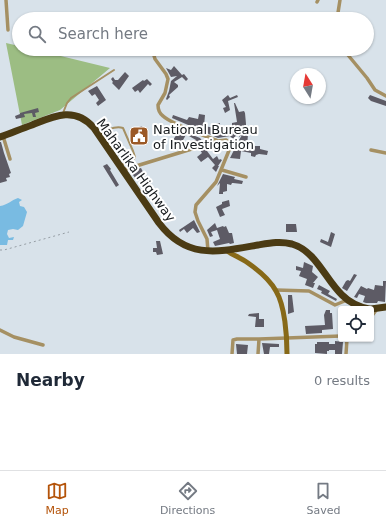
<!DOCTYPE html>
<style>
:root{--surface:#fff;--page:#f2f2f3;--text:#1f2937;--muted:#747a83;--line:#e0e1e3;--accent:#b45309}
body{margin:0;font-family:"DejaVu Sans",sans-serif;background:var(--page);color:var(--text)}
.controls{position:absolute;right:12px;bottom:12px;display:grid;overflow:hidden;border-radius:4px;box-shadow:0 1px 3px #0004}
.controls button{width:36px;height:36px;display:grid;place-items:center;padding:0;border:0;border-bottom:1px solid var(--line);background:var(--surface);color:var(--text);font:20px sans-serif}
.compass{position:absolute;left:290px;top:68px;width:36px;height:36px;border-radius:50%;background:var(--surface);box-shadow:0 1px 3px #0004;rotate:349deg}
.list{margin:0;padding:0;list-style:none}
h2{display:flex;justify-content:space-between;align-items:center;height:52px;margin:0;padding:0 16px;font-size:17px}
h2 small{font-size:13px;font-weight:400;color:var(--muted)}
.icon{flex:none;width:22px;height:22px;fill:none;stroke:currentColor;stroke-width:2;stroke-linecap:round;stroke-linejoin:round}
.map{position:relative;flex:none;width:386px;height:354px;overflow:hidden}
.search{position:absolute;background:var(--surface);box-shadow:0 1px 3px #0004;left:12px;right:12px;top:12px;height:44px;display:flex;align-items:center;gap:10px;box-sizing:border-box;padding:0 14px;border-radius:22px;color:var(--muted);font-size:15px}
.sheet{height:116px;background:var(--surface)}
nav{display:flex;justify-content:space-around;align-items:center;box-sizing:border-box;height:56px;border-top:1px solid var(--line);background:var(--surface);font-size:11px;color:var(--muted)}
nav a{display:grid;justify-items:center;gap:2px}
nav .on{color:var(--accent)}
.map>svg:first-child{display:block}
.forest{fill:#9cbd83}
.water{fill:#79bbe2}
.building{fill:#5d5b65}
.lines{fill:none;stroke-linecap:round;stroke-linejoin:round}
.path{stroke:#969ea5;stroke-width:1;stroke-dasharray:2 3;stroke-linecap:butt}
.lane{stroke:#a59063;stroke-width:2}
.street{stroke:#a59063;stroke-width:3.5}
.secondary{stroke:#876918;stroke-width:5}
.highway{stroke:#4b3b14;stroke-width:7}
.labels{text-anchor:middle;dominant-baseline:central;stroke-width:4;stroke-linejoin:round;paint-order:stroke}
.poi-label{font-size:13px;fill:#161a1d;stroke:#fff;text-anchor:start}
.street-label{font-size:13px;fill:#161a1d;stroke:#fff}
</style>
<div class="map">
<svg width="386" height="354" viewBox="0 0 386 354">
<rect width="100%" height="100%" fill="#d8e2ea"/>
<!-- forest -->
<path class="forest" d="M6 43 19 46V49H32L110 68 60 110 22 125Z"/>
<!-- water -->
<path class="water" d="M18 198 22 200 19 202 20 206 24 207 27 212 23 226 18 230 13 229 8 230 7 234 9 238 14 237 13 240H8L7 245H0V206C8 205 11 200 18 198Z"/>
<!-- building -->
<path class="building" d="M174 66 182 75 184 74 188 79 186 81 182 77 174 82 178 85V87L169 95 170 97 167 100 166 99 169 91 171 81 177 76 171 77 166 68 171 70Z
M125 72 129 76 119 90 112 83 113 82 111 79 113 77 115 80H118Z
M147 79 152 84 150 86 148 84 140 93 138 90 135 92 132 88 143 80 144 81Z
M97 86 106 100 98 106 96 103 99 100 95 94 92 96 88 91Z
M228 95 230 98 237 95 238 97 228 101 230 110 225 113 223 108 226 107 222 100Z
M370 95 386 101V106L371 101 368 98Z
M234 103H235L239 112 244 111 245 113 246 124V129L247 135H248L247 145 253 144 255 146H260V149L268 151 267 155 259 154 256 155 255 157 251 156V153L241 151 240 159 230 158 237 144 239 145V140L242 135 239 137 240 131 233 139 230 136 218 138 172 118 173 115 187 120 189 117 198 119 199 114 205 115 204 126 215 128 216 123H220L219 129H225L232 127V123L237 122Z
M38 108 39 112 35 113 36 117H33L32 113 24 114 25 117 16 119 15 116 20 114V113Z
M142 126 148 142 139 145 133 129Z
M174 126 187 133 183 140 185 144 196 140 189 136 190 134 200 138 203 142 181 149 179 146 174 147 173 145 176 143 173 140 179 131Z
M0 142H1L4 153 11 173 9 174 10 177 6 178 7 181 0 183Z
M214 145 207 151 213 159 217 156 219 160 220 159 222 160 218 166H219L216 172 212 168 215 165 208 157 201 162 197 157 202 153 200 150Z
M107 164 111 169 110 170 119 185 116 187 103 166Z
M141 168 145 176 136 179 130 171Z
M223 174 235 177 234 179 243 181 242 184 233 183H232L231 185 227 184V191L223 192V194H219L220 183 217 186Z
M229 200 230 206 222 209 225 215 220 217 216 207 222 204V202Z
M194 220 200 232 197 233 193 228 187 233 184 229 180 232 179 230Z
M215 223 217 228 223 226 224 227 226 226 229 233H232L234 243 230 244 229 243 215 246 213 242 220 239 217 230 211 232 213 236 210 237 207 230Z
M286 224H296L297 232H286Z
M331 232 335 234 331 247 320 242 321 239 328 242Z
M156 241H160L163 254 157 255 156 252H153V248H157Z
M304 262 313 266 312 272 318 277 313 283H315L313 288 305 285 307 279 299 276 301 271 296 270V266L303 268Z
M354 274 357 275 347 291 342 288 346 281 348 280 350 281Z
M383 281H386L385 302 378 301 377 303H366L363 302 365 296 359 294 357 298 354 297 361 286 367 289 368 288 374 290 375 285 383 286Z
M319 285 330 291 328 294 337 299 336 301 321 293 322 291 317 289Z
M288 295H292L294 312 288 314Z
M326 310H330V313H332L333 329 322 330V333L306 334 305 326 325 325 324 315Z
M259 313V319H264V327H255L256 317 248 316 249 314Z
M335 341 343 342 342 354H335V350H329V351H327V354L315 353V344H317V342H329V344H335Z
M262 343 279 344V347H270L269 354H264Z
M236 344 248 345 247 354H237Z"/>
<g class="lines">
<!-- path -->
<path class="path" d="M0 250H4L69 232"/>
<!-- lane -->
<path class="lane" d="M63 113 67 103 71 98 114 70
M99 134C107 131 115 125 123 128L133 151 135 157 134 159 121 165"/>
<!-- street -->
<path class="street" d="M6 0 8 30
M317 2 318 0
M337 19 340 0
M152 49 155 59 166 74 168 79 165 93 158 105C158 110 159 113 163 116 171 124 206 136 218 141
M343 49 367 78 375 90 386 96
M3 136 10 159
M371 150 386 153
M123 170 218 141 226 140 230 143V148L216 182 196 205 195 212 198 221 207 239 208 251
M222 170 246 177
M276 290 309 291 335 305 347 300
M371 317 377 309
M0 330 14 337 43 345
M232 354 233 340 237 339H259L341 336
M258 354 259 339
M346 354 347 339"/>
<!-- secondary -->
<path class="secondary" d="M227 251C233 255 241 258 248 263 258 270 270 280 276 291 285 306 287 336 287 354"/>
<!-- highway -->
<path class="highway" d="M0 137C11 133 21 129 32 125 54 116 75 106 94 128L159 223C187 260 218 252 258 245 270 243 280 241 292 244 316 251 325 279 342 295 350 303 359 307 369 309
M371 309 386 307"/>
</g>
<!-- icons -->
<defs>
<g id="civic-square" transform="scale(1)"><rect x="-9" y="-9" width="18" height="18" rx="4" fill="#9b5926" stroke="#fff"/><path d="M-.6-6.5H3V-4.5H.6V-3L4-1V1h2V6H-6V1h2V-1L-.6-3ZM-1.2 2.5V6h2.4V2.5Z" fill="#fff"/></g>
</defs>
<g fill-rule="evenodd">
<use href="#civic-square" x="139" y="136"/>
</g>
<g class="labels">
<!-- poi labels -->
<g class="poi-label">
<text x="153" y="129">National Bureau<tspan x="153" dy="15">of Investigation</tspan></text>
</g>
<!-- street labels -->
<g class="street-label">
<text transform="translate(136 170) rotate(54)">Maharlika Highway</text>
</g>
</g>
</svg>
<div class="controls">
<button><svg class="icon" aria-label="locate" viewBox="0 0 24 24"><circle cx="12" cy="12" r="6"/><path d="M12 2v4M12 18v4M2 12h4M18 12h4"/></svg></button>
</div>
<svg class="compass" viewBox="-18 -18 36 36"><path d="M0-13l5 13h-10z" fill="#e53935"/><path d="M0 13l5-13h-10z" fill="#747a83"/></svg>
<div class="search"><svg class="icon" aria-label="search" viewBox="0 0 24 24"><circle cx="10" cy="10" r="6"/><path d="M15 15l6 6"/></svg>Search here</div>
</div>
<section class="sheet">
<h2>Nearby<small>0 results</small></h2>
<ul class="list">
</ul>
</section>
<nav>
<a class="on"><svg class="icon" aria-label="map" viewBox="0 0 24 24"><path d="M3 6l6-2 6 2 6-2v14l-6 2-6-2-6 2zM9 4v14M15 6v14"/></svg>Map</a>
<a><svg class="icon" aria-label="directions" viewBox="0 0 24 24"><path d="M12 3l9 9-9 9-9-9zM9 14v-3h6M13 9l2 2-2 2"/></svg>Directions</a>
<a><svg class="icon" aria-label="saved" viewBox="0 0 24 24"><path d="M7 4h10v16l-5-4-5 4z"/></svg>Saved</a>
</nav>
